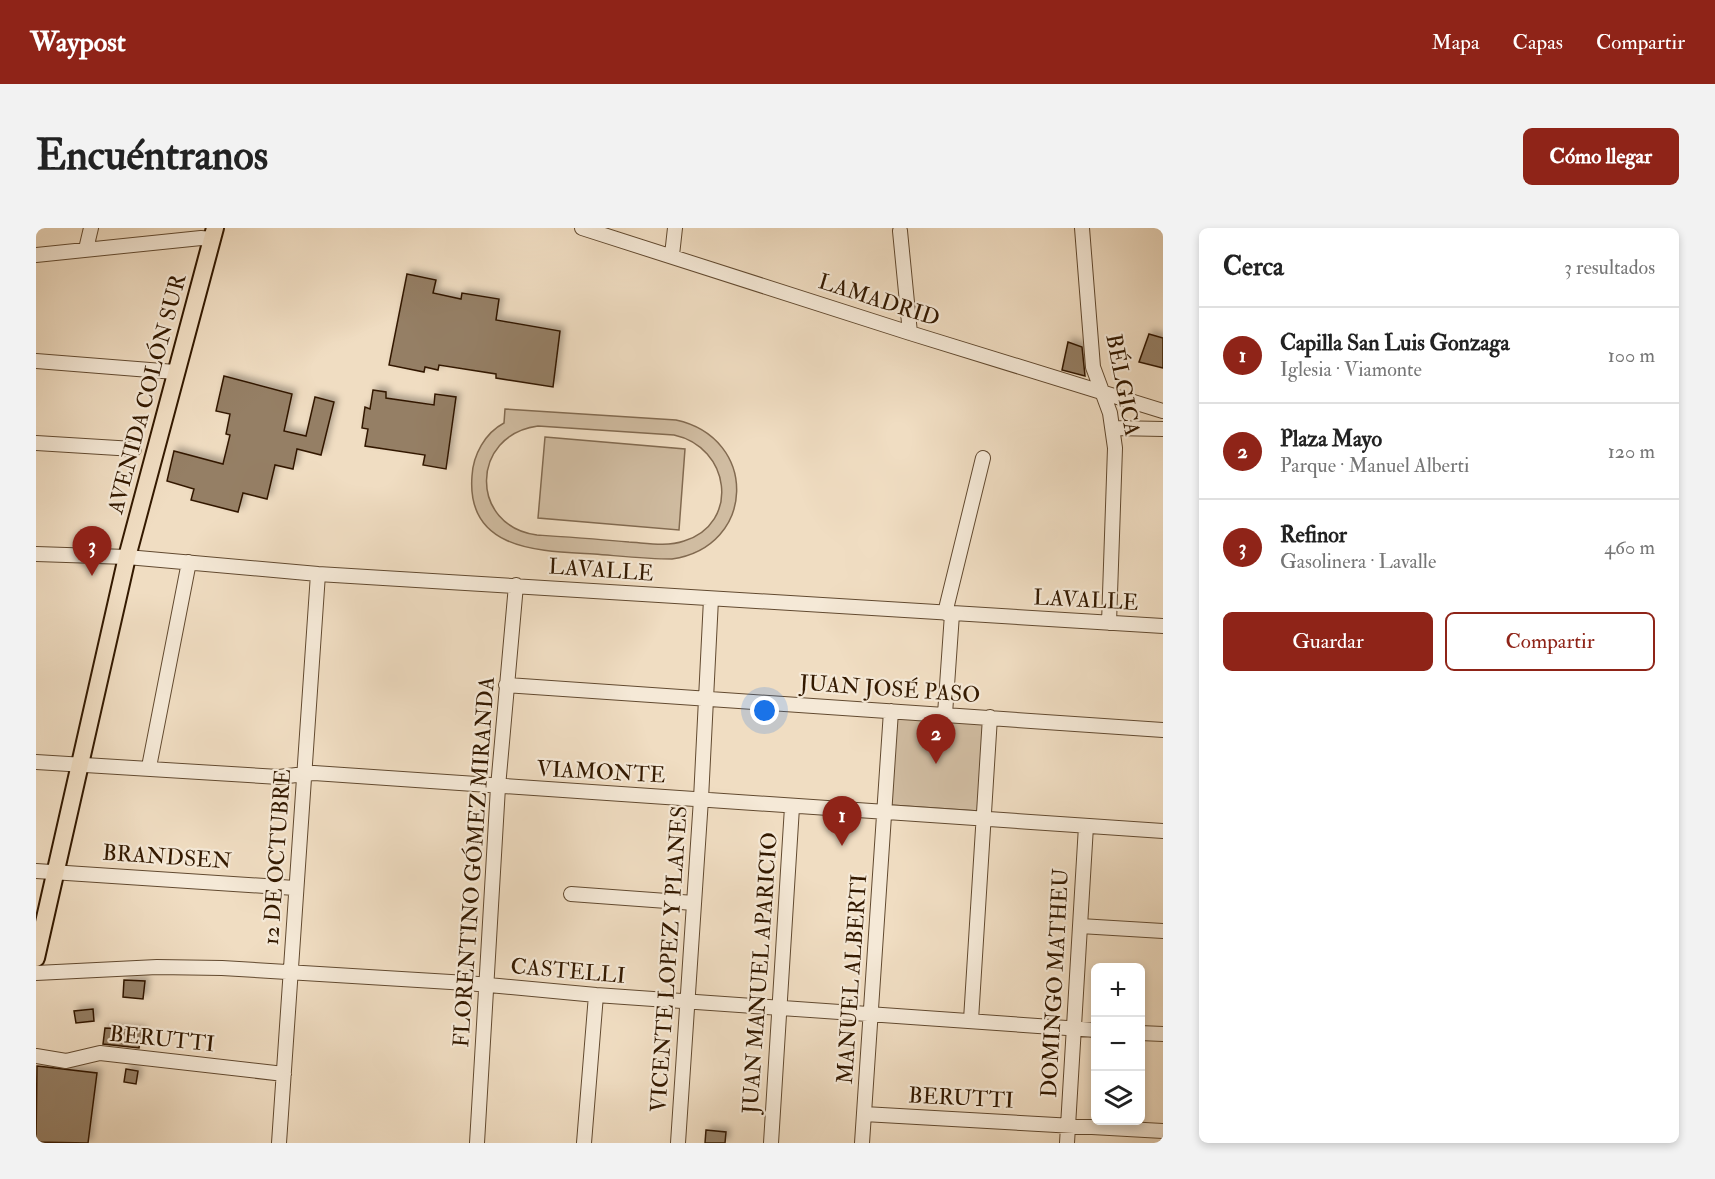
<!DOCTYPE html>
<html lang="es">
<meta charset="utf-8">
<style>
:root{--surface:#fff;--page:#f2f2f2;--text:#222;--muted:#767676;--line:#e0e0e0;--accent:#8f2418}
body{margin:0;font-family:"IM FELL Double Pica",serif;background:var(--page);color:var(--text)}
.controls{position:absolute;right:18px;bottom:18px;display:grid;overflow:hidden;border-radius:9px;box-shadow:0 3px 9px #0003}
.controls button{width:54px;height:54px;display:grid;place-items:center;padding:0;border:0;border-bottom:2px solid var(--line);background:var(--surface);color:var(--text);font:30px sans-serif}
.you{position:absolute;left:729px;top:483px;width:21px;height:21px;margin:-15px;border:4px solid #fff;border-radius:50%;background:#1a73e8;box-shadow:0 0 0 9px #1a73e833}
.badge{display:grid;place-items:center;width:39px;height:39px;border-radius:50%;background:var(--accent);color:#fff;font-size:20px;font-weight:700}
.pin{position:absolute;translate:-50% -50px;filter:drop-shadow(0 2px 3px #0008)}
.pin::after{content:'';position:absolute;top:32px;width:21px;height:18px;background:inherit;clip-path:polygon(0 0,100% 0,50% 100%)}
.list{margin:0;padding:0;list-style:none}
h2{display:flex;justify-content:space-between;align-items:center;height:78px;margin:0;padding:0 24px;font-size:26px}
h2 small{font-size:20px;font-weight:400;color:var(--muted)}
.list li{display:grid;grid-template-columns:39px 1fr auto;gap:18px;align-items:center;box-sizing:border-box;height:96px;padding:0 24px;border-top:2px solid var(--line)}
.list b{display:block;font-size:22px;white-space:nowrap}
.list p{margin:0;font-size:20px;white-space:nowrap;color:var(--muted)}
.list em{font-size:20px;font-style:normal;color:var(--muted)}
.actions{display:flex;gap:12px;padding:18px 24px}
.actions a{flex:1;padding:14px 0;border:2px solid var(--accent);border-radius:9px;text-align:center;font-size:21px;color:var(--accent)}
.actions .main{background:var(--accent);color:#fff}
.icon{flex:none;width:33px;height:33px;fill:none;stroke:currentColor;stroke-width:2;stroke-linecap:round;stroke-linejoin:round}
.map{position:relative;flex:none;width:1127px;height:915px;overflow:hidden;border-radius:9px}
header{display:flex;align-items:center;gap:36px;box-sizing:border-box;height:84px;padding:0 30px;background:var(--accent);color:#fff}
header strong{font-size:28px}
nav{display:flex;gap:33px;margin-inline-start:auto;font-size:21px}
.intro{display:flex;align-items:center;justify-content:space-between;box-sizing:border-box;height:144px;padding:0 36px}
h1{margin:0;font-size:42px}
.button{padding:15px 27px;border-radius:9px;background:var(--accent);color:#fff;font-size:21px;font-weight:700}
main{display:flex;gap:36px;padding:0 36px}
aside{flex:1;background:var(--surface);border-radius:9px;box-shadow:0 3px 9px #0003}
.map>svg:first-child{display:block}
.green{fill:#d0bca1;stroke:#826a50;stroke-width:1.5;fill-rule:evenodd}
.building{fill:#957f65;stroke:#331900;stroke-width:1.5;filter:url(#shadow)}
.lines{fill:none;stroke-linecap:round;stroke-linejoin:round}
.minor-casing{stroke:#624a30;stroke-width:16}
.major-casing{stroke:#331900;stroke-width:20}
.minor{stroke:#f5e9d7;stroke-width:14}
.major{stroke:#f0ddc2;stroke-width:16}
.labels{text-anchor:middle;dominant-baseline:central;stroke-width:4.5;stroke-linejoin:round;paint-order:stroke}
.street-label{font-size:22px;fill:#331900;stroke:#f5e9d7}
</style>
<header>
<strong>Waypost</strong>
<nav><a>Mapa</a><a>Capas</a><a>Compartir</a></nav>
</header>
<div class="intro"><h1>Encuéntranos</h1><a class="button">Cómo llegar</a></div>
<main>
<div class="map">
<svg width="1127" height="915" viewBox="0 0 1127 915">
<defs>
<filter id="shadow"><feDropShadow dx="4" dy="-4" stdDeviation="3" flood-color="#0004"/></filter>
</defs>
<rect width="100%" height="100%" fill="#f0ddc2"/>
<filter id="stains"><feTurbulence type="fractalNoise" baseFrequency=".00333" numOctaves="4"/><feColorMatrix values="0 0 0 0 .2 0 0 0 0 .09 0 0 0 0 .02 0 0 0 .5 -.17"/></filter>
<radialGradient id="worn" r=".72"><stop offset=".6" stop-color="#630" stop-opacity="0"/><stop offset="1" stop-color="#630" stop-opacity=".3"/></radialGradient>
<!-- green -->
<path class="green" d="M469 181 640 192C723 210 720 319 636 331 610 331 584 328 558 326 506 323 430 324 436 248 437 227 449 205 468 195ZM502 198 638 207C694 219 705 295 648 313 631 319 610 315 593 314 562 311 531 309 501 307 433 298 434 207 502 198Z
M509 209 649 221 643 302 502 290Z
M859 488 948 495 942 583 853 577Z"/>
<!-- building -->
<path class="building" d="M371 46 400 52 397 65 425 71 426 65 463 71 460 92 524 103 517 159 460 150V146L403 137 402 142 389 139 388 144 353 137Z
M1113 106 1127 110V140L1103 134Z
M1032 114 1046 119 1049 148 1026 142Z
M188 148 256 166 248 203 270 208 279 169 298 174 285 227 261 221 257 241 239 237 231 271 207 265 202 284 155 272 158 261 131 253 138 223 187 236 194 207 190 206 194 186 180 183Z
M337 162 350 164V170L398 177 399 166 420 169 410 241 387 237 389 227 329 218 332 201 326 200 329 179 334 181Z
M88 752 109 753 107 771 87 769Z
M57 781 58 793 40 795 38 783Z
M69 800 106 802 103 820 67 816Z
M1 838 61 845 52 915 0 914Z
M90 841 102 843 100 856 88 854Z
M670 902 690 904 689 915H669Z"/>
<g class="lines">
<!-- minor casing -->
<g class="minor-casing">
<path id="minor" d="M546 0 874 105 1127 183
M1046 0 1057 139 1074 185 1079 220 1073 395
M864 3 874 105
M50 21 55 0
M0 27 165 10 176 11
M636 27 639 0
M0 133 139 144
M1077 200 1127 201
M0 215 98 221
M0 326 91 329 282 346 1127 398
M909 385 947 230
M470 457 1127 502
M909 486 916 386
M0 534 243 549 278 545 1127 603
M113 539 153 334
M0 643 259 660
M535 666 658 675
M1044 698 1127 703
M0 745 121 739 186 740 431 755 560 767 1060 802
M935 792 954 489
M1104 805 1127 806
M0 828 30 833 64 825 248 846
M828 886 1127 903
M243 915 282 346
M441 915 462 559 480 357
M548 915 560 767
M642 915 665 571 675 371
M735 915 756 579
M826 915 855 483
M1031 915 1050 598"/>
</g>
<!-- major casing -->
<g class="major-casing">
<path id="major" d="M0 730 91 329 179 0"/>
</g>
<!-- minor -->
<use href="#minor" class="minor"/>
<!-- major -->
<use href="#major" class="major"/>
</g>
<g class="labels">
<!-- street labels -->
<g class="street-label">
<text transform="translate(843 72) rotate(18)">LAMADRID</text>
<text transform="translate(1087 157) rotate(79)">BÉLGICA</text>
<text transform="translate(111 166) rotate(-75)">AVENIDA COLÓN SUR</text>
<text transform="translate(565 342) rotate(4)">LAVALLE</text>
<text transform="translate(1050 372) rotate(3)">LAVALLE</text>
<text transform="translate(854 461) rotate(4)">JUAN JOSÉ PASO</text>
<text transform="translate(565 544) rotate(3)">VIAMONTE</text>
<text transform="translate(131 629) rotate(4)">BRANDSEN</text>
<text transform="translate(241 629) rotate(-86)">12 DE OCTUBRE</text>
<text transform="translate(438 634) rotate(-86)">FLORENTINO GÓMEZ MIRANDA</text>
<text transform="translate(633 731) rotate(-86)">VICENTE LOPEZ Y PLANES</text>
<text transform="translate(532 743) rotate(5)">CASTELLI</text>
<text transform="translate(724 745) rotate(-86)">JUAN MANUEL APARICIO</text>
<text transform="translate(816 751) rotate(-86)">MANUEL ALBERTI</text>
<text transform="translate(1019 755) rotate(-87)">DOMINGO MATHEU</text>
<text transform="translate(126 811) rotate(6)">BERUTTI</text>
<text transform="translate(925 870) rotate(3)">BERUTTI</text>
</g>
</g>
<rect width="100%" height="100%" filter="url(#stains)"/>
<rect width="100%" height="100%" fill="url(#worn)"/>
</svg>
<div class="controls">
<button>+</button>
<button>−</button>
<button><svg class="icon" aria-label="layers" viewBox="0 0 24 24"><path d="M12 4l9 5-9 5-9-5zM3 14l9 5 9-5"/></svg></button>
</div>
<div class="you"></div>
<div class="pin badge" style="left:806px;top:618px">1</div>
<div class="pin badge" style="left:900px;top:536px">2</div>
<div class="pin badge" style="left:56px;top:348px">3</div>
</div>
<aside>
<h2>Cerca<small>3 resultados</small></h2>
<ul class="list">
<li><span class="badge">1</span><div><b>Capilla San Luis Gonzaga</b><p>Iglesia · Viamonte</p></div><em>100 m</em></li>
<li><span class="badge">2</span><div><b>Plaza Mayo</b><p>Parque · Manuel Alberti</p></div><em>120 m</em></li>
<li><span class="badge">3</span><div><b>Refinor</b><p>Gasolinera · Lavalle</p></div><em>460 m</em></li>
</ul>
<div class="actions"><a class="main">Guardar</a><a>Compartir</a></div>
</aside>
</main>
